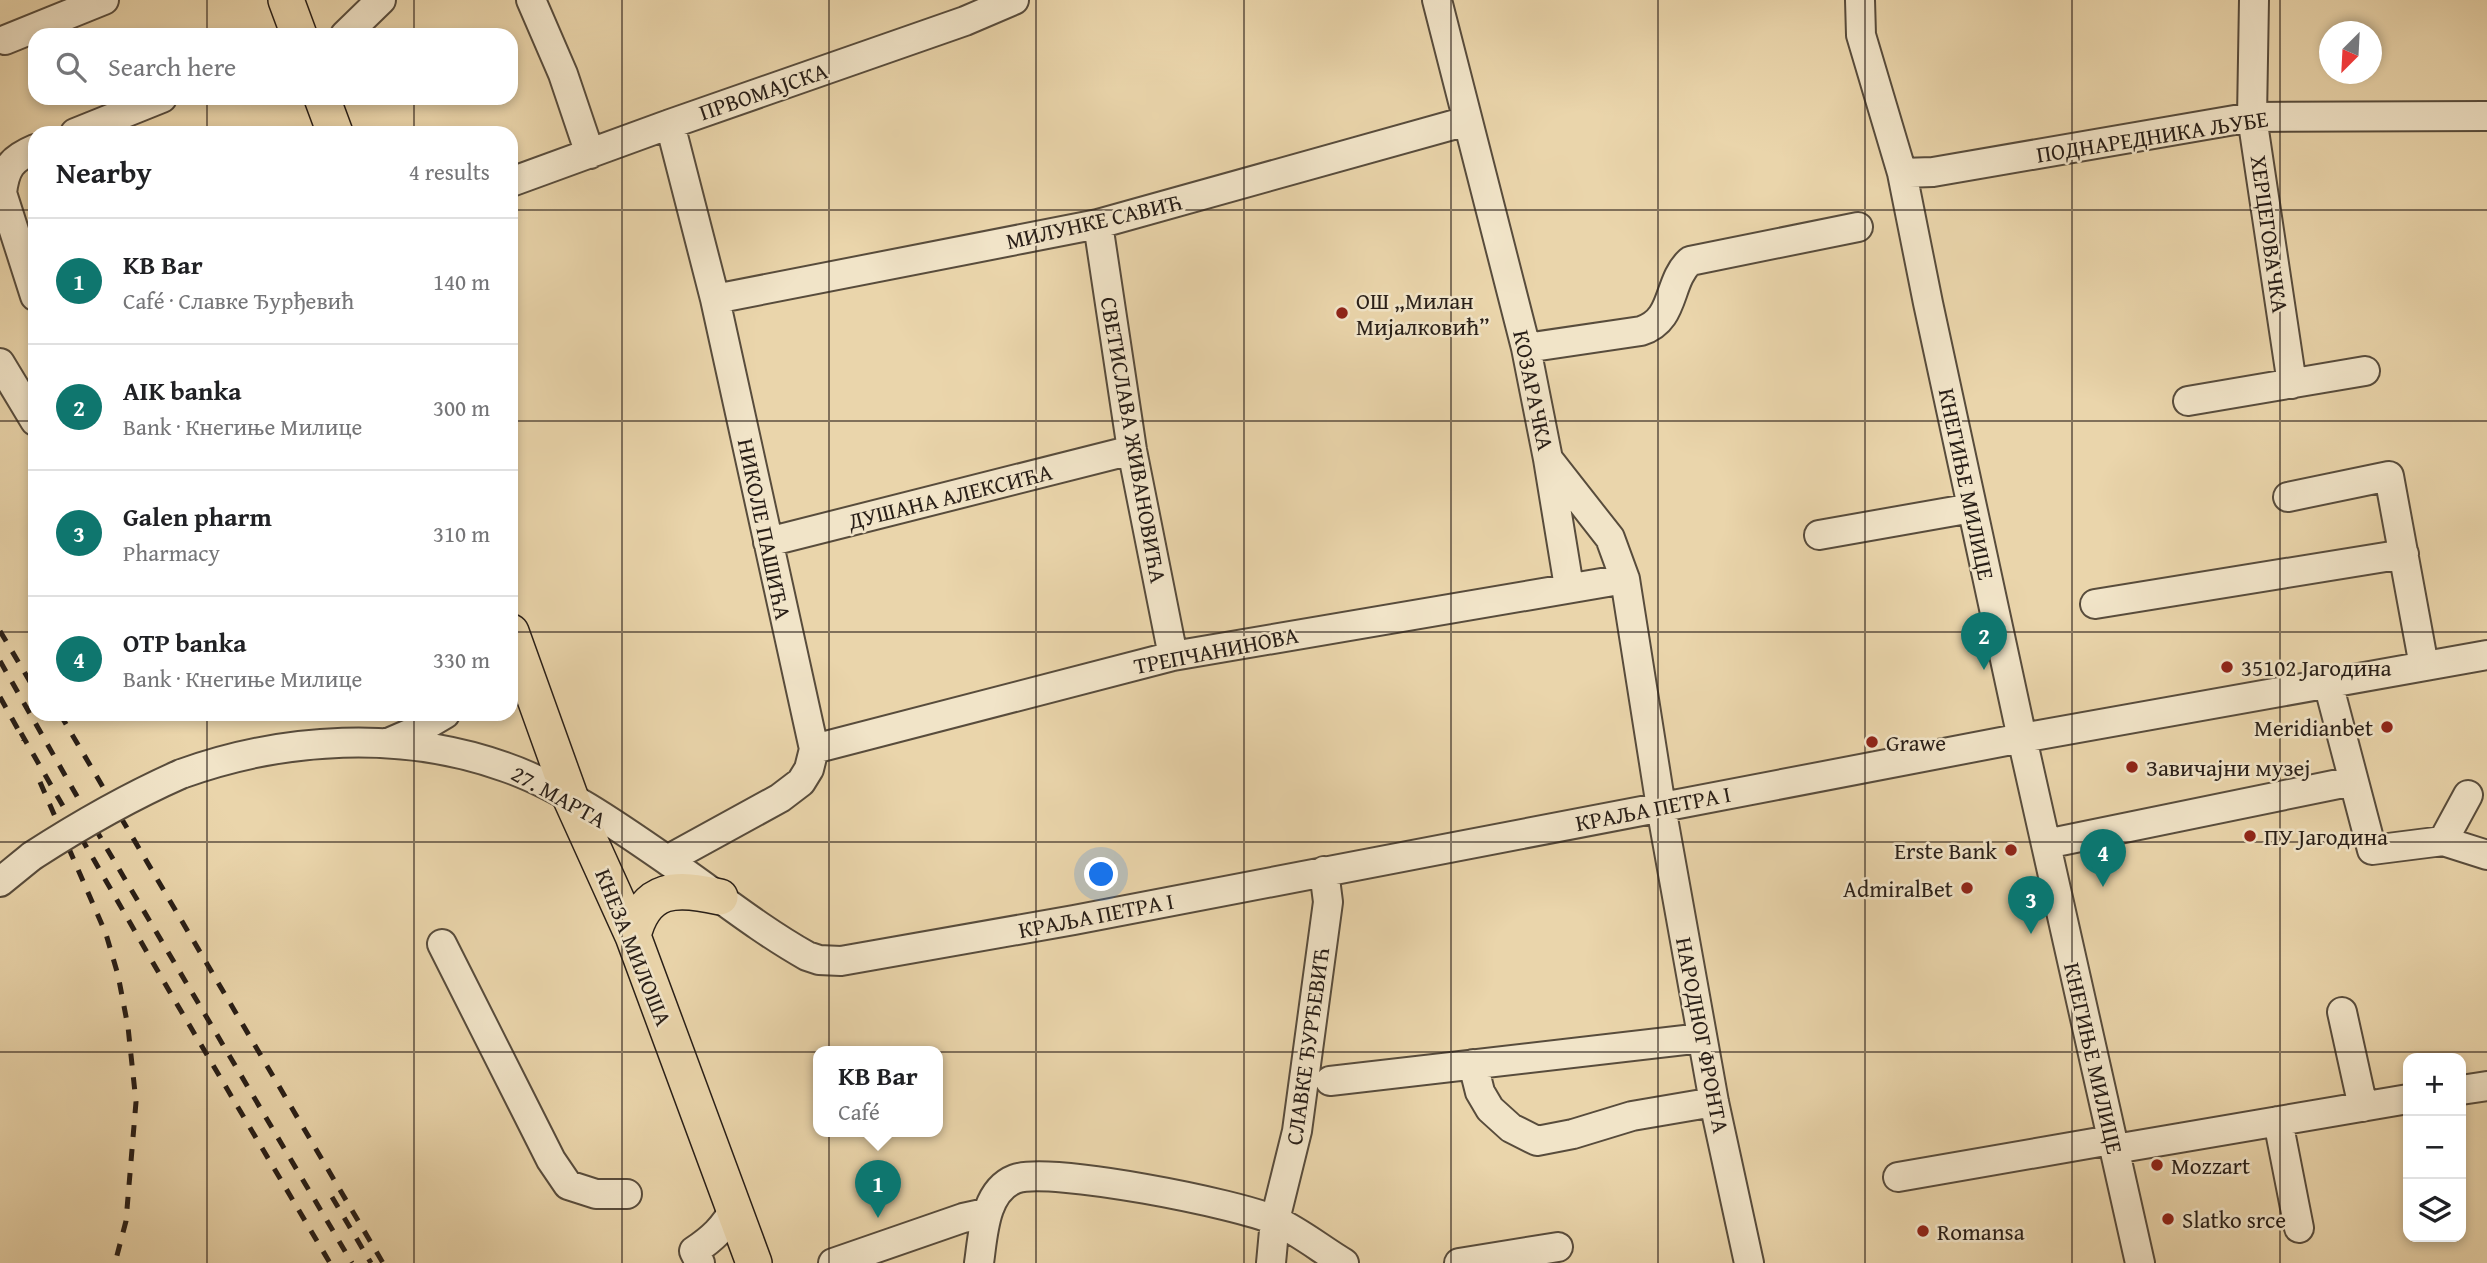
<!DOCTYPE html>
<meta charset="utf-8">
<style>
:root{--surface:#fff;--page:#f6f6f6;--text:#202124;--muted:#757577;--line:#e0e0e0;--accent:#0f766e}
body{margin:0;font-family:"Gentium Book Plus",serif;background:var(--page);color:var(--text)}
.controls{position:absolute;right:21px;bottom:21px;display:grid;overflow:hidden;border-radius:14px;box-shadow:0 4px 10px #0003}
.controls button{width:63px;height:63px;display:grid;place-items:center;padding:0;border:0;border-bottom:2px solid var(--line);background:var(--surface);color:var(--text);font:35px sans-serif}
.compass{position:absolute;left:2319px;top:21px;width:63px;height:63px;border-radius:50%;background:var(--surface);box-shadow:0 4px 10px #0003;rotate:204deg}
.you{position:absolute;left:1102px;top:875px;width:24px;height:24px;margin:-18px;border:5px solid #fff;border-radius:50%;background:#1a73e8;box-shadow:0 0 0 10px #1a73e833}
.badge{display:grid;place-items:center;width:46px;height:46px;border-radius:50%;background:var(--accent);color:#fff;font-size:23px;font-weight:700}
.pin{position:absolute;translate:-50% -58px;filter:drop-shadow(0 2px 4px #0008)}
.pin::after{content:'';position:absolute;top:37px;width:24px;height:21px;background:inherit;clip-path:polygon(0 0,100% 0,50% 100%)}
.popup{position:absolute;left:813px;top:1046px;width:130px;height:91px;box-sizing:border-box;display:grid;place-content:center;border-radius:14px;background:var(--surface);filter:drop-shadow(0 2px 5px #0005);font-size:23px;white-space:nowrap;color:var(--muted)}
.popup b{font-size:26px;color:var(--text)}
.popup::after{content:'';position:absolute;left:50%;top:100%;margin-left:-14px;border:14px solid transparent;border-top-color:var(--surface)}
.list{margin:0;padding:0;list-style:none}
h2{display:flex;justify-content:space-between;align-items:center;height:91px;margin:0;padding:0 28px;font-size:30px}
h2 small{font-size:23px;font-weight:400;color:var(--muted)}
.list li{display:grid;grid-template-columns:46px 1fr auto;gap:21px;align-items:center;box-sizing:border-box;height:126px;padding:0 28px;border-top:2px solid var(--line)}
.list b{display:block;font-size:26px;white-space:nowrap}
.list p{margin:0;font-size:23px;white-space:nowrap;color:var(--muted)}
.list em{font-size:23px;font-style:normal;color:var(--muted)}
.icon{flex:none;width:38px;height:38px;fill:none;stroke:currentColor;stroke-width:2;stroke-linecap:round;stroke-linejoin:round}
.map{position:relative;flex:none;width:2487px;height:1263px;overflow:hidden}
.search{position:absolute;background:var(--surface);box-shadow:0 4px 10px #0003;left:28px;top:28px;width:490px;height:77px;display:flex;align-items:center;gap:18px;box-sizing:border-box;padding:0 24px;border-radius:21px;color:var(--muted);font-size:26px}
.panel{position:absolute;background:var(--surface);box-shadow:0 4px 10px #0003;left:28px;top:126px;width:490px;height:595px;border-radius:21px}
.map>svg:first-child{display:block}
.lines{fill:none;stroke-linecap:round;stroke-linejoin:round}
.minor-casing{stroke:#584c3c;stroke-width:32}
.major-casing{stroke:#281e17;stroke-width:38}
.minor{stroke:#f1e4c8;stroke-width:28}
.major{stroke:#ead5ab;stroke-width:35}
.rail{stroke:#281e17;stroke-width:5;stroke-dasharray:12 12;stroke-linecap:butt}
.minor-bridge-casing{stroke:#584c3c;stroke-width:32;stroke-linecap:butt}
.minor-bridge{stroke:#f1e4c8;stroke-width:28}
.grid{fill:none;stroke:#281e17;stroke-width:2;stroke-opacity:0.55}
.poi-dot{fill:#8f2418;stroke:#f1e4c8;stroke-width:2.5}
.labels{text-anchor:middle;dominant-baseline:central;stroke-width:5;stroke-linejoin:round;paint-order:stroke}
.street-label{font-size:23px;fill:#281e17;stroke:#f1e4c8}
.poi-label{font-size:23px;fill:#281e17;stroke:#f1e4c8;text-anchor:start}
</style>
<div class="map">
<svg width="2487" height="1263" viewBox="0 0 2487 1263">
<rect width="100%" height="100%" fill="#ead5ab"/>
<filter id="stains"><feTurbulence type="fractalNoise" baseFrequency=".00286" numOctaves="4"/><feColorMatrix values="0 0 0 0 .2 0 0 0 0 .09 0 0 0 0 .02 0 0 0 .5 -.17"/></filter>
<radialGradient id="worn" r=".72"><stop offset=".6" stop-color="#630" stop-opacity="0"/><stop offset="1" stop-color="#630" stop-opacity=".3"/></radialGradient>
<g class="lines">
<!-- minor casing -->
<g class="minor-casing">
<path id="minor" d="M531 0 563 74 590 154
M1437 0 1526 348 1548 459 1569 587
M1860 0 1861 35 1902 173 1928 303 2022 738 2140 1263
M2254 0 2252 117 2292 384
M345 35 381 0
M5 40 104 0
M75 133 162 98
M35 149C11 159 5 168 2 193L35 296
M1902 173 1933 172 2252 117 2487 116
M511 182 670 124 965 21 1014 0
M1098 224 1132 450 1173 656
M715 299 1098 224 1467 121
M1526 348 1641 331C1676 320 1667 282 1690 261L1858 227
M0 363 35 421
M2188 401 2365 371
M1548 459 1610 538 1625 579 1661 807 1714 1102 1749 1263
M2288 497 2389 476 2424 666
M1819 535 1972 508
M768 542 1132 450
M2095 604 2404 554
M2328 683 2372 850 2443 841 2487 855
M388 743 418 730 445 714
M814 749 1173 656 1625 579
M181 774C283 737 402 730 505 767 561 786 622 829 671 863 716 894 759 929 807 956L819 960 841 961 1074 920 2022 738 2487 655
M2443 841 2468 795
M2046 844 2353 781
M667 860 780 798 801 782 809 769 814 749 715 299 670 124
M0 882 32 856
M442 944 551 1160 568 1185 596 1194H627
M2342 1012 2363 1107
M1473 1064 1480 1092 1490 1109 1511 1128 1537 1141 1573 1134 1632 1116 1714 1102
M1330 1081 1702 1038
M2461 1090 2487 1086
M2278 1121 2299 1228
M2115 1149 2408 1099
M1898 1177 2111 1140
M700 1263 694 1251C712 1239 724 1228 734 1209
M833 1263 963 1218 986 1213
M979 1263C983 1236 984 1191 1015 1179 1048 1166 1241 1204 1276 1221 1300 1232 1322 1250 1344 1263
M1271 1263 1275 1220 1297 1131 1328 902 1324 871
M1459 1263 1558 1247"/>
</g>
<!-- major casing -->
<g class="major-casing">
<path id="major" d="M286 0 299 35
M322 98 335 133
M511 632 571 799 633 936 754 1263
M633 936C645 886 677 887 720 897"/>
</g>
<!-- minor -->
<use href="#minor" class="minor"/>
<!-- major -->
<use href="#major" class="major"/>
<!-- rail -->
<path class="rail" d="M0 631 35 690
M0 661 103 842 352 1263
M0 697 24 740
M60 714 383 1263
M21 733 171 994 330 1263
M40 782 106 934 118 975 128 1027 136 1102 126 1221 115 1263
M332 1197 371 1263"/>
<!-- minor-bridge casing -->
<g class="minor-bridge-casing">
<path id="minor-bridge" d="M32 856C80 825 129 797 181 774"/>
</g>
<!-- minor-bridge -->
<use href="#minor-bridge" class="minor-bridge"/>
</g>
<!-- grid -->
<path class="grid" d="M207 0V35M414 0V35M622 0V1263M829 0V1263M1036 0V1263M1244 0V1263M1451 0V1263M1658 0V1263M1865 0V1263M2072 0V1263M2280 0V1263M207 98V133M414 98V133M0 210H35M511 210H2487M0 421H35M511 421H2487M0 632H35M511 632H2487M207 714V1263M414 714V1263M0 842H2487M0 1052H2487"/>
<!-- markers -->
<g class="poi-dot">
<circle cx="1342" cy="313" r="7"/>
<circle cx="2227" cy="667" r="7"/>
<circle cx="2387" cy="727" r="7"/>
<circle cx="1872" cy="742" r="7"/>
<circle cx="2132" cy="767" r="7"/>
<circle cx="2250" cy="836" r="7"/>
<circle cx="2011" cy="850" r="7"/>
<circle cx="1967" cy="888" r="7"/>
<circle cx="2157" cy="1165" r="7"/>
<circle cx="2168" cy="1219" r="7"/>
<circle cx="1923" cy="1231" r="7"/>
</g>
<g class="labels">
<!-- street labels -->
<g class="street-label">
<text transform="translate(763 91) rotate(-19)">ПРВОМАЈСКА</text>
<text transform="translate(2152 136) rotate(-9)">ПОДНАРЕДНИКА ЉУБЕ</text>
<text transform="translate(1094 221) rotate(-13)">МИЛУНКЕ САВИЋ</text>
<text transform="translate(2270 234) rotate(82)">ХЕРЦЕГОВАЧКА</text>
<text transform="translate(1534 390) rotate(78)">КОЗАРАЧКА</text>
<text transform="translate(1134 440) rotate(80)">СВЕТИСЛАВА ЖИВАНОВИЋА</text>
<text transform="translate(1967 484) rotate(78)">КНЕГИЊЕ МИЛИЦЕ</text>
<text transform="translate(950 496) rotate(-14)">ДУШАНА АЛЕКСИЋА</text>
<text transform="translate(765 529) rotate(78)">НИКОЛЕ ПАШИЋА</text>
<text transform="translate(1216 650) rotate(-11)">ТРЕПЧАНИНОВА</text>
<text transform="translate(559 796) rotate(29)">27. МАРТА</text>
<text transform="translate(1653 808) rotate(-11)">КРАЉА ПЕТРА I</text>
<text transform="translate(1096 915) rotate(-11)">КРАЉА ПЕТРА I</text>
<text transform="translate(634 947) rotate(68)">КНЕЗА МИЛОША</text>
<text transform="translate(1703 1035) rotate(79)">НАРОДНОГ ФРОНТА</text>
<text transform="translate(1307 1046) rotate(-82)">СЛАВКЕ ЂУРЂЕВИЋ</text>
<text transform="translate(2094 1058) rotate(77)">КНЕГИЊЕ МИЛИЦЕ</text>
</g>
<!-- poi labels -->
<g class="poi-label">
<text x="1356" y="300">ОШ „Милан<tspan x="1356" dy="26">Мијалковић”</tspan></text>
<text x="2241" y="667">35102 Јагодина</text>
<text x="2373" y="727" text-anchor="end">Meridianbet</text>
<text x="1886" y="742">Grawe</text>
<text x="2146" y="767">Завичајни музеј</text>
<text x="2264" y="836">ПУ Јагодина</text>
<text x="1997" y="850" text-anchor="end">Erste Bank</text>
<text x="1953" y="888" text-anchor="end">AdmiralBet</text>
<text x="2171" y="1165">Mozzart</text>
<text x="2182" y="1219">Slatko srce</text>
<text x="1937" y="1231">Romansa</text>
</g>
</g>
<rect width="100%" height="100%" filter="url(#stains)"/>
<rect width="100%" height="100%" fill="url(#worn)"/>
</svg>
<div class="controls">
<button>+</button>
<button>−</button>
<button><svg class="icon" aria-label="layers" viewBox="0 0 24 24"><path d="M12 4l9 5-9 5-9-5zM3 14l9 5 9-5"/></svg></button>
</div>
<svg class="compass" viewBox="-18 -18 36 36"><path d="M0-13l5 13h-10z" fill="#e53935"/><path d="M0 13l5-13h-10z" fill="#757577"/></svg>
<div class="you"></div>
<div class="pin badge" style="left:878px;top:1218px">1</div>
<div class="popup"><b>KB Bar</b>Café</div>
<div class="pin badge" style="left:1984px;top:670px">2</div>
<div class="pin badge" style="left:2031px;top:934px">3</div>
<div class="pin badge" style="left:2103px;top:887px">4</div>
<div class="search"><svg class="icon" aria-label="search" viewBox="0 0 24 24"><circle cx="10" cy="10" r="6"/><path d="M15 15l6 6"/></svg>Search here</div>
<section class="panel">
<h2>Nearby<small>4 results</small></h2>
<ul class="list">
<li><span class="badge">1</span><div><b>KB Bar</b><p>Café · Славке Ђурђевић</p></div><em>140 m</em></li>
<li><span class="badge">2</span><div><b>AIK banka</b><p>Bank · Кнегиње Милице</p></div><em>300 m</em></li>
<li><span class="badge">3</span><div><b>Galen pharm</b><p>Pharmacy</p></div><em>310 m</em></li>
<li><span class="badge">4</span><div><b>OTP banka</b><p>Bank · Кнегиње Милице</p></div><em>330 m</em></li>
</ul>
</section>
</div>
